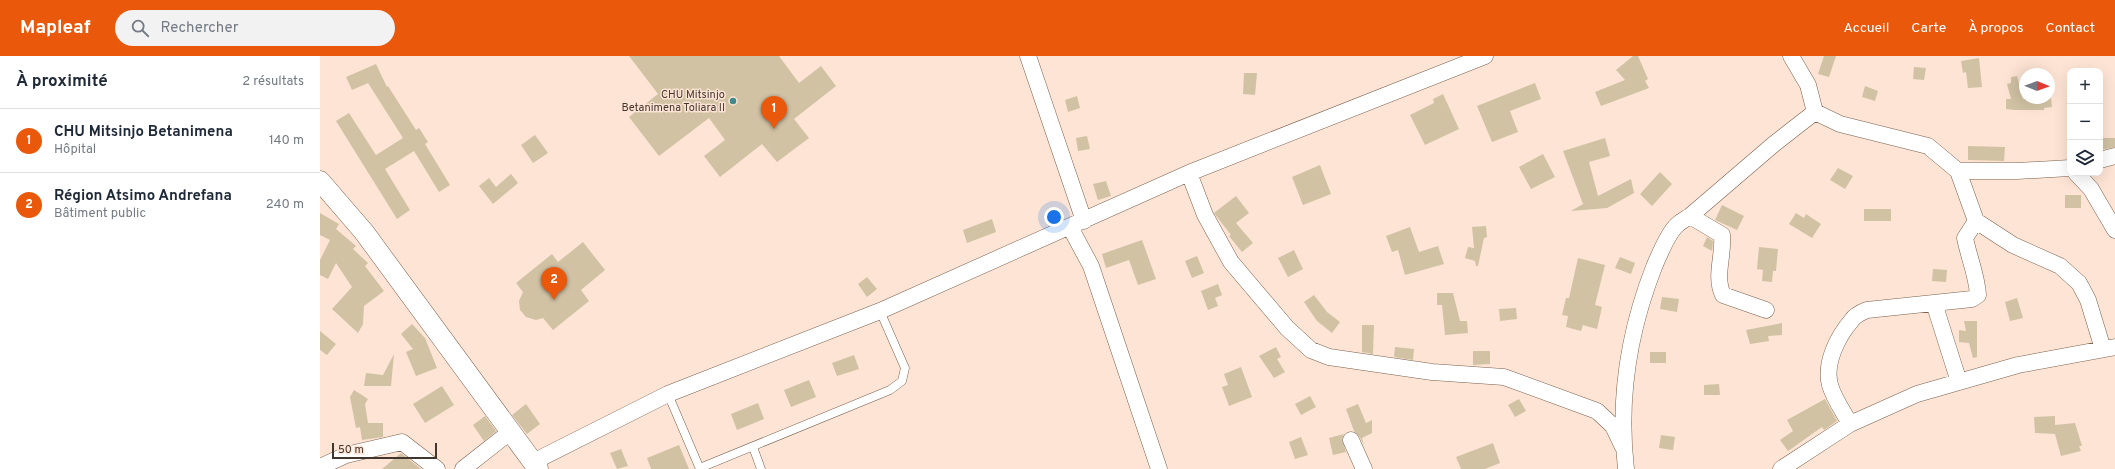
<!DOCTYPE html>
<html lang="fr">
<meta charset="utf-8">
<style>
:root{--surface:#fff;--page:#f2f2f3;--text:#1f2937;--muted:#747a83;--line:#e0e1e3;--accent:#ea580c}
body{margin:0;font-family:Overpass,sans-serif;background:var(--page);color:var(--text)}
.controls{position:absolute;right:12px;top:12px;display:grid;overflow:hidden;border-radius:8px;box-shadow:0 4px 16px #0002}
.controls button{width:36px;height:36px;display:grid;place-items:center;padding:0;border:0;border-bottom:1px solid var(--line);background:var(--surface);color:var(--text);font:20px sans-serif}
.compass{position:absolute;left:1699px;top:12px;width:36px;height:36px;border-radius:50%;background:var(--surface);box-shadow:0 4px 16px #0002;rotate:91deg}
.scale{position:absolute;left:12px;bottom:10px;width:105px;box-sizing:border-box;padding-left:4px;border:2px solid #41352d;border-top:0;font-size:11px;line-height:14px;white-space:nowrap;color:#41352d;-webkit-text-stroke:3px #fde4d4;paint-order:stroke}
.you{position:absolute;left:734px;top:161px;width:14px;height:14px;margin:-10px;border:3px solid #fff;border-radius:50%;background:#1a73e8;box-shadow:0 0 0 6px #1a73e833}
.badge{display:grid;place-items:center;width:26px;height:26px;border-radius:50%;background:var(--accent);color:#fff;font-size:13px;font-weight:700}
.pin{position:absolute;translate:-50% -33px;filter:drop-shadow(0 1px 2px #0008)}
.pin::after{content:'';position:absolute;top:21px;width:14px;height:12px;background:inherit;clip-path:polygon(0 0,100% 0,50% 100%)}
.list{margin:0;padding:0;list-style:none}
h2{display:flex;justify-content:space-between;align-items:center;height:52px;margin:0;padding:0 16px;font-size:17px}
h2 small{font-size:13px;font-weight:400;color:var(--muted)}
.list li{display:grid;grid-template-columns:26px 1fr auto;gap:12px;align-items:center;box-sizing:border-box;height:64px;padding:0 16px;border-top:1px solid var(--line)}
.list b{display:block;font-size:15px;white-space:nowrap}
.list p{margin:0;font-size:13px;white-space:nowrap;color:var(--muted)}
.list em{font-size:13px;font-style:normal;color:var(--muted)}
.icon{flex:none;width:22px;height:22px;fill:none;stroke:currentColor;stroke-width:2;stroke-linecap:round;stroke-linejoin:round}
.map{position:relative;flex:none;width:1795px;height:413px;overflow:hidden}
header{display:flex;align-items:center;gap:24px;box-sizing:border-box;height:56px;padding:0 20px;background:var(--accent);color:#fff}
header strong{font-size:19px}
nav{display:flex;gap:22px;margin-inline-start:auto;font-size:14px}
.search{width:280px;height:36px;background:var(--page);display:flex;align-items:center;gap:10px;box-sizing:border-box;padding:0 14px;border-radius:22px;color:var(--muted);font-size:15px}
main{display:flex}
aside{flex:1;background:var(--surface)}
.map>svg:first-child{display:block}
.building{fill:#d1c2a4}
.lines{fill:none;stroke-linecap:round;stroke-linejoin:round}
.service-casing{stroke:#7a604e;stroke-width:9}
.minor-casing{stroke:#7a604e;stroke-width:17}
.tertiary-casing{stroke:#7a604e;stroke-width:21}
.service{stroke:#fff;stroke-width:8}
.minor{stroke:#fff;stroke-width:16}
.tertiary{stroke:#fff;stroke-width:20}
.poi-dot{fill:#41898d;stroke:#fde4d4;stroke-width:1.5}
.labels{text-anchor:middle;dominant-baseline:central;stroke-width:3;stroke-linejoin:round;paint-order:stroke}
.poi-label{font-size:11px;fill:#41352d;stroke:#fde4d4;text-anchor:end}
</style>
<header>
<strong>Mapleaf</strong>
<div class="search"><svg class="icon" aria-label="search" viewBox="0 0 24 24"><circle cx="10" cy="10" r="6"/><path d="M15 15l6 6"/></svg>Rechercher</div>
<nav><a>Accueil</a><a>Carte</a><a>À propos</a><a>Contact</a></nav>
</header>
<main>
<aside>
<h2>À proximité<small>2 résultats</small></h2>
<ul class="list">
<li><span class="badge">1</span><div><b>CHU Mitsinjo Betanimena</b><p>Hôpital</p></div><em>140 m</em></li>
<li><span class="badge">2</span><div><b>Région Atsimo Andrefana</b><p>Bâtiment public</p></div><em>240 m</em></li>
</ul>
</aside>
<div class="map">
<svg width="1795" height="413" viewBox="0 0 1795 413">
<rect width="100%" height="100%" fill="#fde4d4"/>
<!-- building -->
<path class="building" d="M309 0H459L479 27 501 10 516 30 474 63 489 82 457 106 442 88 400 121 384 100 405 84 389 62 339 100 309 61 338 38Z
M1313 0H1318L1328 23 1325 25 1329 32 1281 50 1275 36 1305 24 1296 14Z
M1504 0H1516L1509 21 1498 18Z
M1659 2 1662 31 1648 32 1646 16 1643 17 1641 5Z
M56 8 67 31 68 30 96 74 99 72 108 86 105 88 130 129 119 136 94 95 65 113 90 154 77 163 16 65 29 57 56 99 83 82 48 27 32 34 26 21Z
M1594 11 1606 12 1604 24 1593 23Z
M924 17H937L935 39 923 38Z
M1697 20 1703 43 1731 42 1732 51 1724 52V54H1694L1686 53V43H1691L1687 28 1691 27V21Z
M1215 27 1221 43 1190 55 1198 76 1172 86 1157 50Z
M1545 30 1558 35 1555 45 1542 41Z
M1123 38 1139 73 1105 89 1090 59 1114 47 1113 43Z
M757 40 760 52 748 56 745 44Z
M215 79 228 97 213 107 201 89Z
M767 80 770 93 758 95 756 82Z
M1285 82 1290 100 1269 106 1278 140 1311 123 1314 137 1287 152 1251 155 1263 148 1243 95Z
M1780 82H1795V91L1780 94Z
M1648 90 1685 91 1684 105 1648 104Z
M1223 98 1235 121 1211 133 1199 111Z
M1000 109 1011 138 983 149 972 121Z
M1518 112 1533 120 1525 133 1510 124Z
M1340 116 1352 128 1332 150 1320 138Z
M191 118 198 127 173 148 159 130 169 122 176 131Z
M786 125 791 140 778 144 773 128Z
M1745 139H1761V152H1745Z
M916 140 929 157 916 167 933 187 922 196 909 180 911 179 894 157Z
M1402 149 1424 160 1417 174 1395 164Z
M1544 153H1571V165H1544Z
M0 157 19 168 16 173 36 190 33 193 48 207 45 210 64 235 44 250 43 268 38 277 12 253 32 231 16 207 8 223 0 219V204L10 184 0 179Z
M1476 157 1484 162 1486 158 1501 168 1492 182 1469 168Z
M672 163 676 176 647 187 643 174Z
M1166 170 1167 181 1164 182 1158 210H1156L1155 205 1145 202 1148 191 1154 192 1152 171Z
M1090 171 1099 196 1118 190 1124 208 1085 219 1078 194 1072 196 1066 180Z
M1387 181 1393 185 1392 195 1383 190Z
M822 184 836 223 818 229 809 204 786 212 782 198Z
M263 186 285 214 261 234 269 245 233 274 223 262 216 264 206 261 200 254 199 245 203 236 196 227 232 198 238 206Z
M1439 191 1458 193 1456 215H1453L1452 226 1442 225 1443 214 1437 213Z
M974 194 983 213 968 221 958 202Z
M877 200 884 217 872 222 865 205Z
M1300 201 1315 207 1311 218 1295 212Z
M1258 202 1285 209 1275 249 1282 251 1277 273 1263 269 1261 275 1246 271 1248 260 1242 259 1246 242H1249Z
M1613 213 1627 214 1626 226 1612 225Z
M547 221 557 233 547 241 538 228Z
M898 228 902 239 895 242 898 250 888 254 881 235Z
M1117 237H1133L1140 265H1147L1148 277 1125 279 1122 249H1117Z
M994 239 1007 256 1020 266 1012 277 997 265 984 246Z
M1342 241 1359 243 1357 256 1340 253Z
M1697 242 1703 262 1690 265 1685 246Z
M1196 252 1197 263 1180 265 1179 253Z
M1644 265H1657V301L1653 302 1649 287 1639 286V274L1646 275Z
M1462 267V279L1448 280 1449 285 1430 288 1426 274Z
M92 268 105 282 117 312 96 320 86 296 93 293 81 278Z
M1042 269H1054L1053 298 1042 296Z
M0 275 16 288 7 299 0 294Z
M956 291 961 301 957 303 965 316 954 322 939 300Z
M1075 291 1094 293 1093 304 1074 301Z
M1153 295H1170V308L1153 309Z
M1330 296H1346V307H1330Z
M74 298 71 330H44L46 317 63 319Z
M534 299 539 313 517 320 512 307Z
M921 311 932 341 909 350 902 331 908 329 904 318Z
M489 324 496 341 471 351 464 334Z
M1399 328 1400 339H1384V329Z
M122 330 134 349 105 367 93 348Z
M34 334 48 343 45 348 48 367H63V381L42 384 40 371 36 372 30 341Z
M990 340 996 351 981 359 975 348Z
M1199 343 1206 355 1195 361 1188 349Z
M1505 343 1517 365 1504 374 1502 371 1468 395 1460 384 1473 375 1467 364Z
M438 347 444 363 417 374 411 358Z
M206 348 220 368 207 378 192 359Z
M1038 348 1046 367 1052 364V377L1042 382 1044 389 1039 380 1034 375 1026 353Z
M165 360 176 375 164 385 153 369Z
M1735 360V369L1755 367 1762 390H1759L1761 395 1741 400 1735 378 1715 377 1714 361Z
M1024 378 1022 383 1026 396 1013 399 1009 382Z
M1341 379 1355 381 1353 394 1339 392Z
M981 381 988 399 975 403 969 386Z
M1173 387 1180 407 1165 413H1141L1136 401Z
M359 389 369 413H331L327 402Z
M301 393 308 410 297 413 290 397Z
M81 397 101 413H62Z"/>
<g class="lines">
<!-- service casing -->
<g class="service-casing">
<path id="service" d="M348 338 380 413
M433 391 441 413
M380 412 570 334 582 325 585 312 560 255"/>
</g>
<!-- minor casing -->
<g class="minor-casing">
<path id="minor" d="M708 0 764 165
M1471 0 1488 29 1495 56 1520 68 1608 90 1638 115H1697L1750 112
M1780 104 1795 100
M1638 115 1656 165 1693 189 1740 210 1759 227 1768 244 1783 293
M869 117 885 159 911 206 967 272 991 294 1009 301 1112 316 1184 321 1277 355 1293 370 1303 391
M1756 117 1771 133 1795 174
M1370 160 1402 179C1404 200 1394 220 1403 239L1446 254
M750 171 771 210 839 413
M1614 247 1639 326
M1530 368C1523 355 1514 343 1510 329 1504 307 1518 280 1532 264 1535 259 1542 256 1547 254L1652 243 1658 239C1657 220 1649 202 1645 182L1656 165
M1031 384 1044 413
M213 406 348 338 560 255 869 117 1165 0
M0 411 26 399 82 386 117 413
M143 413 190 376
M1306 413C1298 344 1309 275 1334 211 1339 199 1348 177 1357 169 1361 165 1366 163 1370 160L1454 88 1495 56
M1461 413 1530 368 1597 338 1698 309 1795 291"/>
</g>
<!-- tertiary casing -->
<g class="tertiary-casing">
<path id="tertiary" d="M0 125 44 176 218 413"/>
</g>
<!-- service -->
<use href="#service" class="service"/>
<!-- minor -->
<use href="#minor" class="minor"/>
<!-- tertiary -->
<use href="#tertiary" class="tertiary"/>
</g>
<!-- markers -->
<circle class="poi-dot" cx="413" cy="45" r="4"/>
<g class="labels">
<!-- poi labels -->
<g class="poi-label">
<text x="405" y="39">CHU Mitsinjo<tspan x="405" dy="13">Betanimena Toliara II</tspan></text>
</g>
</g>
</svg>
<div class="controls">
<button>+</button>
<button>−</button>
<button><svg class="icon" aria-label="layers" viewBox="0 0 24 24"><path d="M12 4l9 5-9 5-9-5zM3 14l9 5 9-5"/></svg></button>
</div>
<svg class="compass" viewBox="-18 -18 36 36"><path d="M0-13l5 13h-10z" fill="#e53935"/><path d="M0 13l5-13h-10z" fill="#747a83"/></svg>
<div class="scale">50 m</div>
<div class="you"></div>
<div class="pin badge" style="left:454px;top:73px">1</div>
<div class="pin badge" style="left:234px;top:244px">2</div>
</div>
</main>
